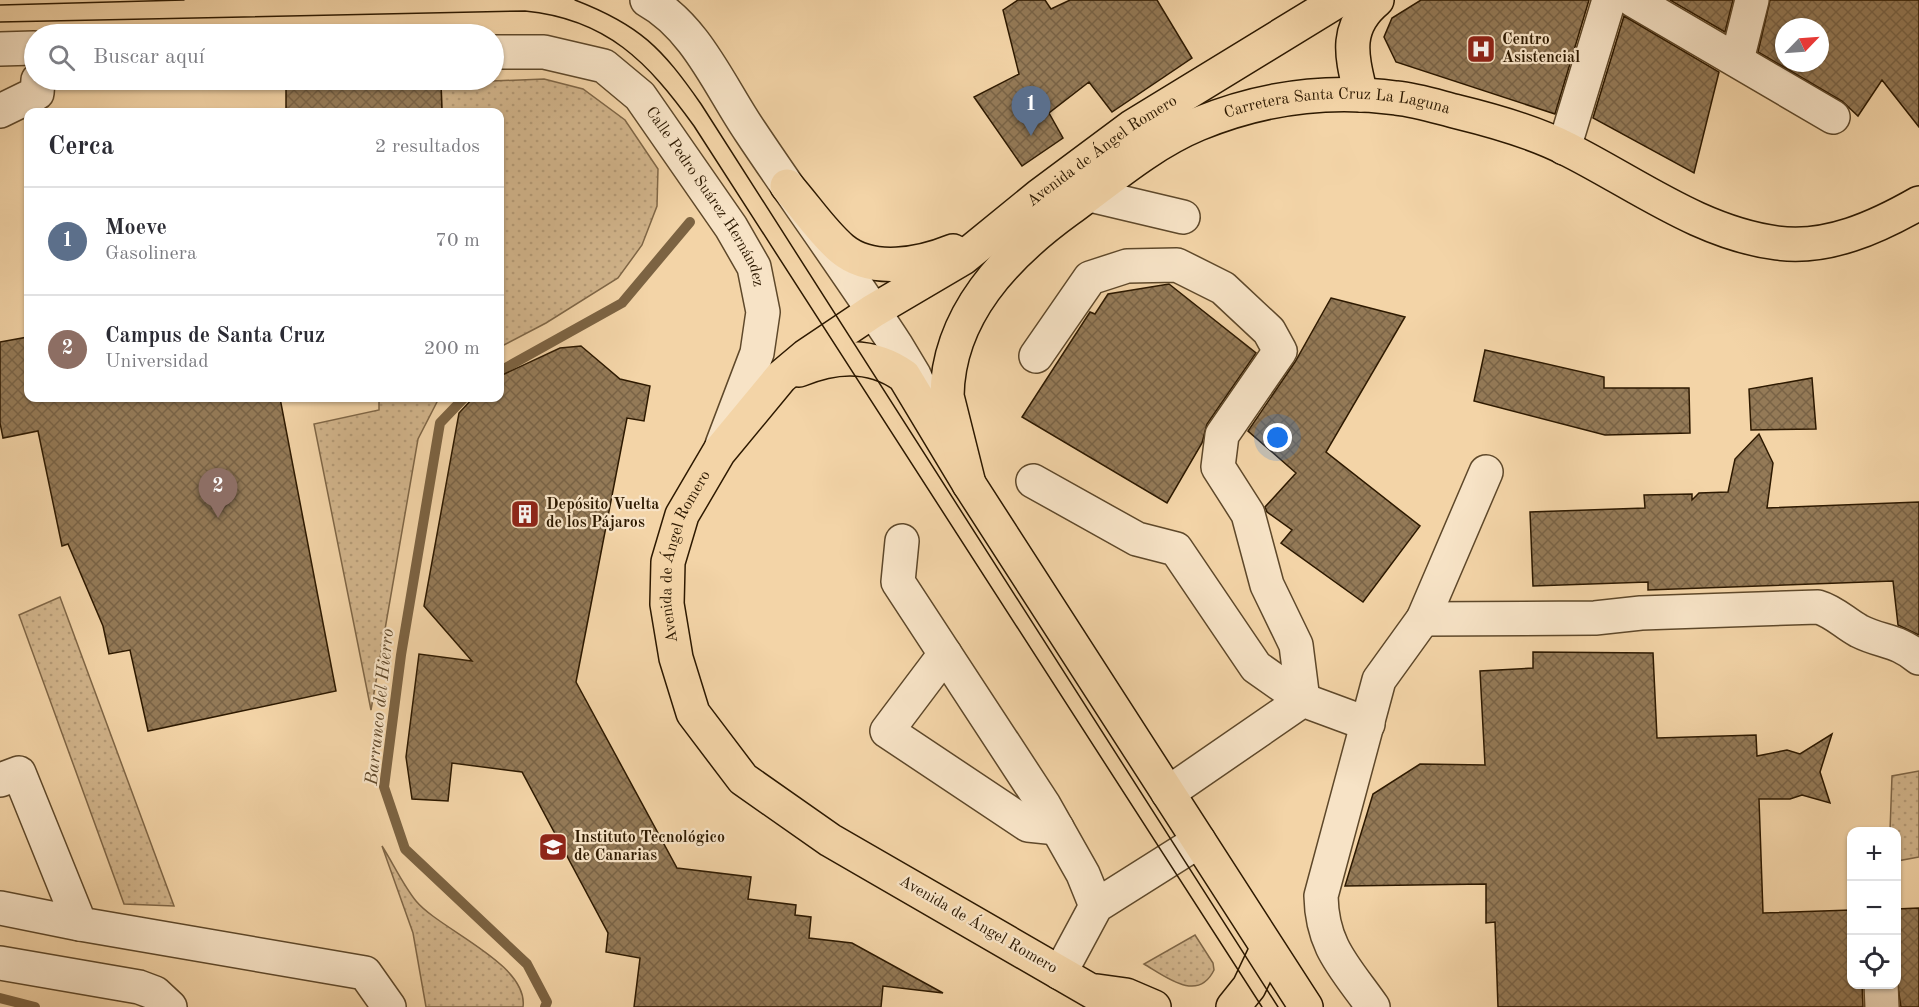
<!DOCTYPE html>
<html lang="es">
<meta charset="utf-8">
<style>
:root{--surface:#fff;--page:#f7f7f7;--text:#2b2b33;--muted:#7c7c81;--line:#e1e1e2;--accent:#d93025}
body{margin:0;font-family:"Old Standard TT",serif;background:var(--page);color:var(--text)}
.controls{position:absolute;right:18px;bottom:18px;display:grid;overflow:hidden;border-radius:12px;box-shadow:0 2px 4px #0004}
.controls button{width:54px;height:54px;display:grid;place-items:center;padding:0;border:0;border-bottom:2px solid var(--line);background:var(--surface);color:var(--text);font:30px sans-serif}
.compass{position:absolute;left:1775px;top:18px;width:54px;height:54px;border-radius:50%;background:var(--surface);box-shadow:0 2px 4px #0004;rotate:65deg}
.you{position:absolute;left:1278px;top:438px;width:21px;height:21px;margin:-15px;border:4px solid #fff;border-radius:50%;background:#1a73e8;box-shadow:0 0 0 9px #1a73e833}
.badge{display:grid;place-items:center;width:39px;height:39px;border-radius:50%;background:var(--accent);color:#fff;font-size:20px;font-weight:700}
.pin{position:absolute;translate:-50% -50px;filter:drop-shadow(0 2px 3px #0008)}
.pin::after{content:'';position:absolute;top:32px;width:21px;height:18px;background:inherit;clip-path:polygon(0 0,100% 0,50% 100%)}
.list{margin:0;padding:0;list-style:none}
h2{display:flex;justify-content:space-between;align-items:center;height:78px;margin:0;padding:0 24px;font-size:26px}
h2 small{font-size:20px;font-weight:400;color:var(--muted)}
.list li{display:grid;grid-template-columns:39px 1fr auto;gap:18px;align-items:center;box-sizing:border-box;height:108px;padding:0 24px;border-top:2px solid var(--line)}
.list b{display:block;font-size:22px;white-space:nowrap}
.list p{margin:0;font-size:20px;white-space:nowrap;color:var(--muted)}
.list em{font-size:20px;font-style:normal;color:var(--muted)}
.icon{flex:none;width:33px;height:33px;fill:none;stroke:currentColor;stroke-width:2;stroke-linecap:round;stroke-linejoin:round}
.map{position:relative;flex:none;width:1919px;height:1007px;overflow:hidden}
.search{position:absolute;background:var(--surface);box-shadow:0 2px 4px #0004;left:24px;top:24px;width:480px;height:66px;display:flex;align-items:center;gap:15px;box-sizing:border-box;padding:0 21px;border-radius:33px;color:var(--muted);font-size:22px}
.panel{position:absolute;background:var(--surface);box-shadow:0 2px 4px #0004;left:24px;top:108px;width:480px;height:294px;border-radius:12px}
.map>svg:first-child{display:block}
.park{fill:url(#park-dots);stroke:#7f6646;stroke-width:1.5}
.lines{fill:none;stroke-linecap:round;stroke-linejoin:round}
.stream{stroke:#7c6342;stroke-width:10}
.building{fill:url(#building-cross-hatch);stroke:#2d1900;stroke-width:1.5;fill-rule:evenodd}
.minor-casing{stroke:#5e482a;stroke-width:36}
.major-casing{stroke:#2d1900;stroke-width:36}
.minor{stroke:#f7e3c6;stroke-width:33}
.major{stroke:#f3d4a7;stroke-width:33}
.tram{stroke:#2d1900;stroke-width:1.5}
.labels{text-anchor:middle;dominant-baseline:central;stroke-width:4.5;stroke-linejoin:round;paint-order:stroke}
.poi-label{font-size:16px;font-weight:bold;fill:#2d1900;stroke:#f7e3c6;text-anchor:start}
.street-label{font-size:16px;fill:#2d1900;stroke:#f7e3c6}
.water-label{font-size:18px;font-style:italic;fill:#614a2c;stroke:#f7e3c6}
</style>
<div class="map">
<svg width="1919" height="1007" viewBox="0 0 1919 1007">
<defs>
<pattern id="park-dots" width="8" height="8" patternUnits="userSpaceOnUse" patternTransform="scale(1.5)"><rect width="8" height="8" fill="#d1b48b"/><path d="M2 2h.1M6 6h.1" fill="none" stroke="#b49a76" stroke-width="1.8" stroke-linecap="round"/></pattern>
<pattern id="building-cross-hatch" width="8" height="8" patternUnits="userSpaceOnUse" patternTransform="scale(1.5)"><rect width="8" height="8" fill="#947a57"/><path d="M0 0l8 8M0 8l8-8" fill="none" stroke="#796346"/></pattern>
</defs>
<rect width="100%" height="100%" fill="#f3d4a7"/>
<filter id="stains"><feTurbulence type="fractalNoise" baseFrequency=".00333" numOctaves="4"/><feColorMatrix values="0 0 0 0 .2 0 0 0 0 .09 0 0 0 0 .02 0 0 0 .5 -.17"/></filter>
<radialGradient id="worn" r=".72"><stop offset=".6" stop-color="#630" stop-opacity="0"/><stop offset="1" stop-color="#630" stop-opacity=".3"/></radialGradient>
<!-- park -->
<path class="park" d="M544 79 583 89 625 120 658 169 657 206 642 245 618 278 546 323 500 347V112H442L441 83Z
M379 398H439L418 439 371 710 314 424 379 410Z
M60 597 174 906 124 904 19 615Z
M1919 771V857L1897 861 1896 832 1890 831 1892 776Z
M382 846C393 863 403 885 416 901 440 930 529 964 523 1007H426L413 933Z
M1195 935 1213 963 1214 970C1198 1003 1166 977 1144 964Z"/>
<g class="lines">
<!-- stream -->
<path class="stream" d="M500 371 622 303 690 222
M464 398 440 423 401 655 384 787 405 849 527 964 547 1002 545 1007
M0 998 35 1007"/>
</g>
<!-- building -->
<path class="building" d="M1018 0H1045L1051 9 1070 0H1157L1192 58 1112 112 1089 82 1049 113 1063 138 1022 166 974 97 1019 74 1003 10Z
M1421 0H1589L1555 114 1396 62 1384 37 1392 18Z
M1670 0H1733L1725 32Z
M1770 0H1919V127L1882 80 1858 116 1842 101 1758 52ZM1784 27H1820V63H1784Z
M1624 16 1719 72 1694 173 1593 118Z
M441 83 442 112H286V89Z
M1169 284 1256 353 1207 424 1202 443 1167 503 1022 417 1090 312 1095 314 1108 294Z
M1331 298 1405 317 1326 452 1420 526 1363 602 1281 543 1292 530 1267 512 1265 507 1296 473 1248 431 1295 362Z
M28 337V398H280L336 691 148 731 130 650 109 654 103 626 68 544 62 546 38 431 3 438 0 423V342Z
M581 346 620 379 650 386 644 421 627 418 576 682 677 868 751 877 748 899 796 905 795 915 811 917 809 938 852 943 943 993 883 986 881 1007H634L640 958 606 952 608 933 522 772 452 763 448 801 412 799 406 757 419 654 472 661 424 606 459 413 473 398H500V376L560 348Z
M1485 350 1604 377V388H1689L1690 433 1605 435 1474 401Z
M1812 378 1816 429 1751 430 1749 389Z
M1759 434 1773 463 1767 508 1919 502V635L1898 625 1893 581 1648 590V582L1533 586 1530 512 1645 508 1644 495 1692 494V500L1699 493 1728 492 1735 459Z
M1533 652 1653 653 1657 738 1756 735 1757 756 1787 750 1800 754 1832 734 1820 772 1830 803 1802 795 1790 799H1759L1763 913 1851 910V984H1862L1863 1007H1498L1495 922 1486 923V884L1345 886 1373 794 1420 764 1485 765 1480 671 1533 668Z
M1919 908V1007H1901L1896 974V909Z"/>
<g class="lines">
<!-- minor casing -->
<g class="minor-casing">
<g id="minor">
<path d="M647 0C696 27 720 87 750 131 798 203 849 273 896 345L914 375 923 395"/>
<path d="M1633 0 1833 117"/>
<path d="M0 49 34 48"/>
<path id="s1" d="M494 52H544L604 66 640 96 731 227 754 267 763 312 757 353 722 445"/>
<path d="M1737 60 1752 0"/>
<path d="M0 111 37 93 38 80"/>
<path d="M1564 148 1609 0"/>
<path d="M1090 195 1183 217"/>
<path d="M1036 356 1090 278 1127 266 1177 265 1223 288 1269 331 1280 351 1222 435 1218 467 1248 514 1267 585 1296 645 1303 700"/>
<path d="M1033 481 1137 539 1176 549 1256 667 1303 700"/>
<path d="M902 541 898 582 1044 805 1083 874 1096 906"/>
<path d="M1423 619 1595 618 1641 613 1818 607C1835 612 1844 623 1859 631 1883 643 1896 639 1919 658"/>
<path d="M945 654 887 731 1028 825 1057 828"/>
<path d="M0 780 19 773 80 924 365 973 389 1007"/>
<path d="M1168 793 1303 700 1368 724"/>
<path d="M0 908 80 924"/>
<path d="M0 963 139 987 155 993 170 1007"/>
<path d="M1060 973 1096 906 1199 841"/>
<path d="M1881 984 1882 1007"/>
<path d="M1373 1007C1345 967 1322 947 1321 896L1379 680 1423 619 1486 472"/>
</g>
</g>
<!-- major casing -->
<g class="major-casing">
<g id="major">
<path d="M1361 95C1352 57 1343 28 1377 0"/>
<path d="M787 186C805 206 822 232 842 249 872 274 921 264 953 251"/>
<path d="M799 370C835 355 872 353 904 376L969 484 1306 1007"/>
<path id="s2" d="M969 484 947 396C948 315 1006 255 1068 210 1109 180 1150 144 1198 124 1261 98 1329 89 1396 98 1417 100 1438 107 1458 112 1495 121 1534 132 1567 149 1635 183 1700 233 1777 243 1827 250 1877 227 1919 203"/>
<path d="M1097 991 1126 995 1154 1007"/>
<path id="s3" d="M1119 1007 830 840 743 779 693 713 676 658 667 604 668 562 682 515 719 452 781 377 806 356 873 311 963 258 1039 196 1133 126 1339 0"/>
<path d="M1233 1007 1249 987 1267 949"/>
</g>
</g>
<!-- minor -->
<use href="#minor" class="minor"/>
<!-- major -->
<use href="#major" class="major"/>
<!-- tram -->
<path class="tram" d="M575 0C640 25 662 48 701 104L1278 1007
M0 5 184 0
M0 22 525 11C607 19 648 62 694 126L1262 1007"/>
</g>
<!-- icons -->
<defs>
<g id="hospital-square" transform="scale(1.5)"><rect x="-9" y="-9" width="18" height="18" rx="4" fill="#8f2418" stroke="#f7e3c6"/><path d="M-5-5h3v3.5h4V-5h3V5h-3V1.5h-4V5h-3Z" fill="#fff"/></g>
<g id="building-square" transform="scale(1.5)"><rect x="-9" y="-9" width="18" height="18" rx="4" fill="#8f2418" stroke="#f7e3c6"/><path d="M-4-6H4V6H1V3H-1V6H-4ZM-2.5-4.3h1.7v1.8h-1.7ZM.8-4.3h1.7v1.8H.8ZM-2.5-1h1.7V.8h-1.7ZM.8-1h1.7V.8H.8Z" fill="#fff"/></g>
<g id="university-square" transform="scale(1.5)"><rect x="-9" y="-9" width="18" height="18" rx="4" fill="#8f2418" stroke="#f7e3c6"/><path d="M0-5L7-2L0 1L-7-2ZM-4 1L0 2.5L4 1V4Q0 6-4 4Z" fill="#fff"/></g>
</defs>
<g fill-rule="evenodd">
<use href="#hospital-square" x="1481" y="49"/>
<use href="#building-square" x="525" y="514"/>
<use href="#university-square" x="553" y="847"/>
</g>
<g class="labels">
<!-- poi labels -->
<g class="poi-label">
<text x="1502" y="40">Centro<tspan x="1502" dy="18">Asistencial</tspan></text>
<text x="546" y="505">Depósito Vuelta<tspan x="546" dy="18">de los Pájaros</tspan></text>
<text x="574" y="838">Instituto Tecnológico<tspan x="574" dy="18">de Canarias</tspan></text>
</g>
<!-- street labels -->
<g class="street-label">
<text stroke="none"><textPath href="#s2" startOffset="620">Carretera Santa Cruz La Laguna</textPath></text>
<text stroke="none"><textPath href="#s3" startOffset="1290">Avenida de Ángel Romero</textPath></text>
<text stroke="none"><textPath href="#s1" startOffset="279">Calle Pedro Suárez Hernández</textPath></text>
<text stroke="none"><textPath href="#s3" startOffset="686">Avenida de Ángel Romero</textPath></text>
<text transform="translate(978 925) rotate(30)">Avenida de Ángel Romero</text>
</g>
<!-- water labels -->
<g class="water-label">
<text transform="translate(380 707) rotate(-84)">Barranco del Hierro</text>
</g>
</g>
<rect width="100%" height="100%" filter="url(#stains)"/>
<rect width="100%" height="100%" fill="url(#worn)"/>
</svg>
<div class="controls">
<button>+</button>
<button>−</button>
<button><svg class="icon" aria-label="locate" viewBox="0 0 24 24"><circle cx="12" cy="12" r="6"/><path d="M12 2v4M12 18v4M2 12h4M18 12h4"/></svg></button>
</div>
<svg class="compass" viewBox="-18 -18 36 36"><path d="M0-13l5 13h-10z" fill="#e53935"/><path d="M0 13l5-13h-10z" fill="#7c7c81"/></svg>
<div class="you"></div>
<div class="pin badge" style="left:1031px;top:136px;background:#5c6f8a">1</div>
<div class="pin badge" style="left:218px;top:518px;background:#8d6e63">2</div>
<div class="search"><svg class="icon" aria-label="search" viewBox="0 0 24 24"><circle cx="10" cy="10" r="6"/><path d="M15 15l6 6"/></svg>Buscar aquí</div>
<section class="panel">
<h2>Cerca<small>2 resultados</small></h2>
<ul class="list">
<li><span class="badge" style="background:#5c6f8a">1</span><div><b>Moeve</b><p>Gasolinera</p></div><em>70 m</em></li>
<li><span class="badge" style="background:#8d6e63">2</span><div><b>Campus de Santa Cruz</b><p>Universidad</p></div><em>200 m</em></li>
</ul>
</section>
</div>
